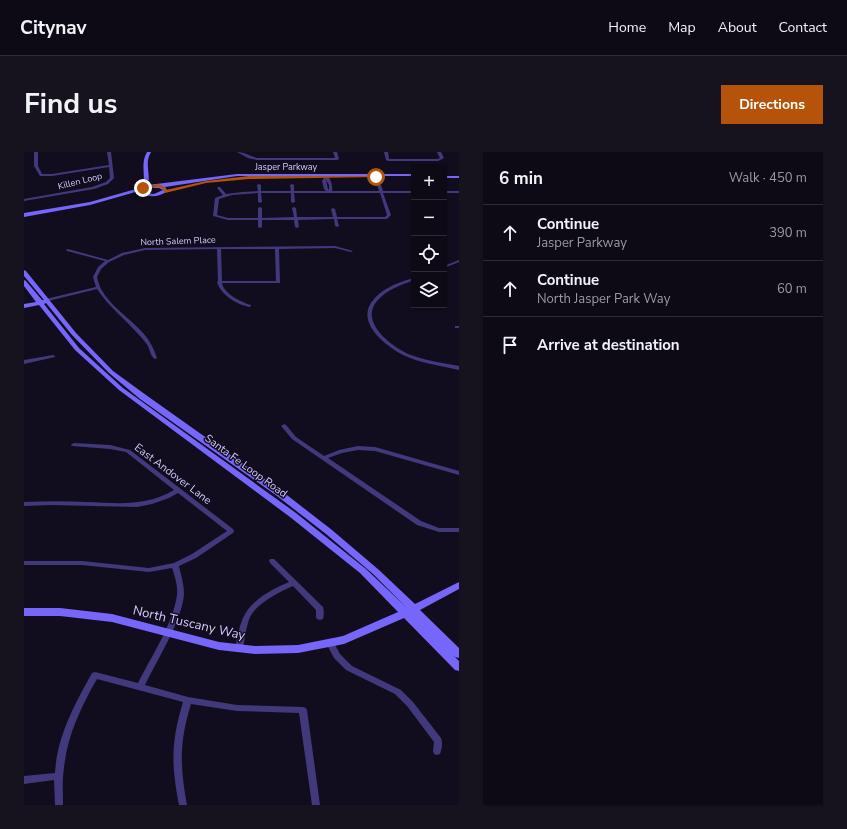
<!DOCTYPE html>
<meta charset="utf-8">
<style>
:root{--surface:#0d0a16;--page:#16131f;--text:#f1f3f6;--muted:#9a9aa1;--line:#2d2b35;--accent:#b45309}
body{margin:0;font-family:"Nunito Sans",sans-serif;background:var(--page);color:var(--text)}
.controls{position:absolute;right:12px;top:12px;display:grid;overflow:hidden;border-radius:0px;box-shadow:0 1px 3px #0004}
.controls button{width:36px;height:36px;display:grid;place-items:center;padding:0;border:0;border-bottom:1px solid var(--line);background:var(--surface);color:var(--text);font:20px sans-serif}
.stop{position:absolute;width:12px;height:12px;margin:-9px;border:3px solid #b45309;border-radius:50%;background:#fff}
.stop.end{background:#b45309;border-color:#fff;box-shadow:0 1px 4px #0008}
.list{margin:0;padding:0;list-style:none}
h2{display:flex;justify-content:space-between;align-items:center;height:52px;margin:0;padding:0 16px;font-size:17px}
h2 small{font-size:13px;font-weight:400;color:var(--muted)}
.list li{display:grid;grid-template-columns:26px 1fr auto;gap:12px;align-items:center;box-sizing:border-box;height:56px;padding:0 16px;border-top:1px solid var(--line)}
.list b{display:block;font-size:15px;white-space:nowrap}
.list p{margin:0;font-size:13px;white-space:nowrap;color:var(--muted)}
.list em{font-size:13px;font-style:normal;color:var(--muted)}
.icon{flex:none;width:22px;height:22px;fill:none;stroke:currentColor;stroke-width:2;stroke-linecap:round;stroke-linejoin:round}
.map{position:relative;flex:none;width:435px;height:653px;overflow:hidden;border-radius:0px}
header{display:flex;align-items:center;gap:24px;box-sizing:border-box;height:56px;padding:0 20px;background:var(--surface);border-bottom:1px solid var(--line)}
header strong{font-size:19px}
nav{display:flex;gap:22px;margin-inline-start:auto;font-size:14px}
.intro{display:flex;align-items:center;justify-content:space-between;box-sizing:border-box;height:96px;padding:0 24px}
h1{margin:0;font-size:28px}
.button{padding:10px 18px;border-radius:0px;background:var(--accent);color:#fff;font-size:14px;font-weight:700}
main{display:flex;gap:24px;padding:0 24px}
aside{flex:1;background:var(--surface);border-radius:0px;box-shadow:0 1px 3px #0004}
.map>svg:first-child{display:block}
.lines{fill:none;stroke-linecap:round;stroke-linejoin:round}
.street{fill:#41397b;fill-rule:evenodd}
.secondary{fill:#7666f9;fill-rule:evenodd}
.route{fill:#b45309}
.labels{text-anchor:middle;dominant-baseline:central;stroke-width:3;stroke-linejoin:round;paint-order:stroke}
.far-street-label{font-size:9px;fill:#d5cbfd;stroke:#110d1e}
.street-label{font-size:11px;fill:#d5cbfd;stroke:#110d1e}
.near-street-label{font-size:13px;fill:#d5cbfd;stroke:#110d1e}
</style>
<header>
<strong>Citynav</strong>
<nav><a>Home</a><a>Map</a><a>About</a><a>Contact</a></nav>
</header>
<div class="intro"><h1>Find us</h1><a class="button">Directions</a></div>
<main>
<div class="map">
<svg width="435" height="653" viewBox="0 0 435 653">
<rect width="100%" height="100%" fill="#110d1e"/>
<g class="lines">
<!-- street -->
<path class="street" d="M10 0H14V14L18 22H28L85 13 83 0H87L90 26 84 32 70 37 0 49V47L68 35 82 30 86 26 85 15 28 24H16L10 14Z
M213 0C220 0 226 4 233 6H311L309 0H313L315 7 313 8H233L224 6Z
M360 0H364L365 7H413L416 6 413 0H417L420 6 414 9H364L362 8Z
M302 22C306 25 309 33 308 39H355L353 33 355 32 357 33 359 39H390V41H359L367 63 363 67H313L315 74 313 75 311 74 310 67 274 68 275 75 273 76 271 75 270 68H238V75L236 76 234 75V68H204L189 64 191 46 199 43 193 36 194 35H196L202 42 218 40 234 39 233 33 235 32 237 33V39H267L266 33 268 32 270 33V39H302L300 37 298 29 301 24 300 23ZM302 28 305 33V38L304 37ZM234 41V50L236 51 238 50 237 41H267V50L269 51 271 50 270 41H356L363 63 361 65H313L311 57 309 56 307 57 309 65H273L272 56 270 55 268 56 270 65 238 66V56L236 55 234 56V66H204L193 63 195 47 208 43Z
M420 39H435V41H420Z
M311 94 329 99 327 100 311 96 255 97 256 131H198C200 142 217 150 227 153V154L225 155C212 152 197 143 193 130L194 129 193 97 121 98 100 103 85 110 77 117 73 125C74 129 75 133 77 137 87 155 106 166 120 182 126 189 130 197 133 206L131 207C127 205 126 199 124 194 122 191 119 187 116 184 102 168 85 155 73 137L24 149 22 148V147L72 135 69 125 74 115 81 109 43 99 42 98 44 97 84 108 98 101 121 96ZM197 97H251L252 129H198Z
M435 108V110L420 116V114Z
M390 126V128C377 133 362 138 353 149 335 170 367 194 384 202 400 208 418 211 435 214V218C417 214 396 211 379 203 360 193 330 169 350 147 360 135 376 130 390 126Z
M431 174H435V176H431Z
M29 203 31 204V205L0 212V208Z
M260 272 262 273 272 285 300 304 315 298 334 294 351 295 435 319V323L351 299 334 298 318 301 304 306 397 369 415 376H435V380H415L393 373 268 287 257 274Z
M50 291 86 293 106 298 209 377 210 379 209 381 172 406 155 414C157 423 160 432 160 442 158 469 133 508 121 533L164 545 213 553 279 555 282 556 283 558 296 653H288L275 561 213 559 167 552C155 591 156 614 163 653H155C147 612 147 590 159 550L73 527C57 555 43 584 40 616 38 628 39 641 39 653H31L30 628 0 632V624L31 621C33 584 51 552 68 521L71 520 114 531C127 505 149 472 153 443 154 434 151 425 148 416L125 420 58 413H0V409H58L125 416 150 411 168 402 203 379 154 341 145 346 128 352 113 355 27 353 0 354V350C21 349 42 349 62 350 95 351 121 355 150 338L102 300 86 297 48 294 47 293 48 292Z
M246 407H250L299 455C300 458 300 464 299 467L296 468 293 467 292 465V458L269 434C254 441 234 450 226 465 222 475 221 486 219 496L218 498 215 499 212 498 211 496C213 486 215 475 219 466 227 448 248 437 265 430L246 411 245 409Z
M306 488 309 489 316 502 328 514 377 538 389 550 417 586C419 591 418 597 416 602L413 603 410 602 409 599 410 590 383 554 371 542 322 518 310 506 302 491 303 489Z"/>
<!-- secondary -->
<path class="secondary" d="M123 0H127C120 12 127 21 124 33L213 22H390V24H213L141 35 143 38V39C135 46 125 45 115 42V39L66 53 0 65V61L66 50 119 35C122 23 116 12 123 0ZM127 36H135L139 38 130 42 119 40V38Z
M420 24H435V26H420Z
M0 118 2 119 52 181 89 219 122 243 259 340 308 378 355 418 391 452 435 430V437L396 458 435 496V506L431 505 388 462 435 509V519L431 518 380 466 320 492 274 501 231 502 195 498 88 470 36 464H0V456H36L88 462 195 490 231 494 274 493 319 484 374 460 336 421 266 365 95 238 51 198 15 153 0 156V152L12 150 0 134V128L2 129 18 148H20L0 124ZM22 151 48 183 85 221 116 247 253 344 302 382 349 422 383 456 342 417 272 361 99 236 55 196 20 152Z"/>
</g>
<!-- route -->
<path class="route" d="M225 24H352L354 25 225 27 182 31 141 41 138 36 134 35 119 37 117 36 134 32 141 35 142 38 182 29Z"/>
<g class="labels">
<!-- far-street labels -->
<g class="far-street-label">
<text x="262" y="15">Jasper Parkway</text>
<text transform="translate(56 29) rotate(-14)">Killen Loop</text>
<text transform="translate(154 89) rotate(-2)">North Salem Place</text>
</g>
<!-- street labels -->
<g class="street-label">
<text transform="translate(222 314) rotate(36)">Santa Fe Loop Road</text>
<text transform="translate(149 322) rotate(37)">East Andover Lane</text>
</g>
<!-- near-street labels -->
<g class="near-street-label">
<text transform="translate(165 471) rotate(13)">North Tuscany Way</text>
</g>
</g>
</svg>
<div class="controls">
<button>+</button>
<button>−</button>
<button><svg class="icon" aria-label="locate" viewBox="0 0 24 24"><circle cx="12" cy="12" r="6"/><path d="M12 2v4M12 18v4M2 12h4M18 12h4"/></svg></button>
<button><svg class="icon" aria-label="layers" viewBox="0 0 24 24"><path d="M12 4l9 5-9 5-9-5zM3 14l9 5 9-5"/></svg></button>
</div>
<div class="stop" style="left:352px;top:25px"></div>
<div class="stop end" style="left:119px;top:36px"></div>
</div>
<aside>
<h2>6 min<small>Walk · 450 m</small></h2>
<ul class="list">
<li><svg class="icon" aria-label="ahead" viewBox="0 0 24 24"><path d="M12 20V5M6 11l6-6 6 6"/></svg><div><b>Continue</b><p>Jasper Parkway</p></div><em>390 m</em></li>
<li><svg class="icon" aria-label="ahead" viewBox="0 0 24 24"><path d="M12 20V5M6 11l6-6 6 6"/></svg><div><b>Continue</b><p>North Jasper Park Way</p></div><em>60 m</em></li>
<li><svg class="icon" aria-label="arrive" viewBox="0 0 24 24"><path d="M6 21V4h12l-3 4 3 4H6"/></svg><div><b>Arrive at destination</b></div></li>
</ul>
</aside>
</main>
